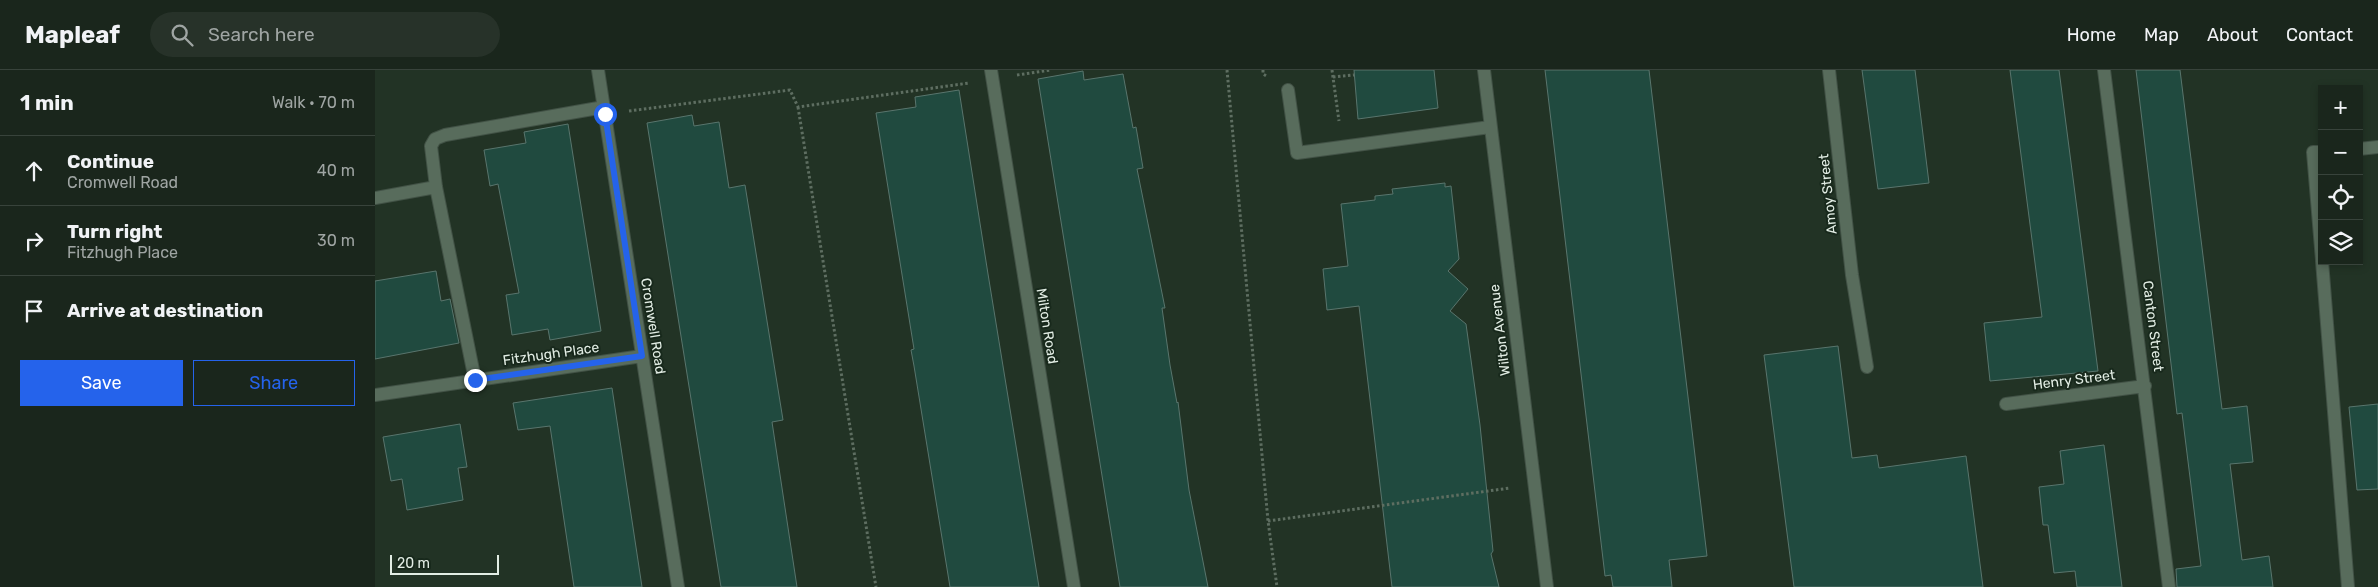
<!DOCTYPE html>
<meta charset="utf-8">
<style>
:root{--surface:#1a261c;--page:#273229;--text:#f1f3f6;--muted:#9fa5a3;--line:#38433b;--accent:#2563eb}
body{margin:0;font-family:Rubik,sans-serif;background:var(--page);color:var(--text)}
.controls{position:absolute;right:15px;top:15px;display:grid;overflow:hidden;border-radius:0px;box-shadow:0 2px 8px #0003}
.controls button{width:45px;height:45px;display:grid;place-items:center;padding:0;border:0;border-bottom:1px solid var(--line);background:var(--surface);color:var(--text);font:25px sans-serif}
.scale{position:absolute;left:15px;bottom:12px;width:109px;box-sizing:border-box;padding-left:5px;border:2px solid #e2ede4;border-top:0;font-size:14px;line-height:18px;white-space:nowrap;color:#e2ede4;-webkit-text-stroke:4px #18291c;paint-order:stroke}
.stop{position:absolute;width:15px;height:15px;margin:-11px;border:4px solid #2563eb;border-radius:50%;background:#fff}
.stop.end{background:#2563eb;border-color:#fff;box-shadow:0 1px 5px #0008}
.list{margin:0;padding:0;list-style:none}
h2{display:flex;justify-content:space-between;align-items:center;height:65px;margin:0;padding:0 20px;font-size:21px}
h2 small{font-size:16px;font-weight:400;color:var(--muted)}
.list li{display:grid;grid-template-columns:32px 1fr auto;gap:15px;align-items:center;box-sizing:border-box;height:70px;padding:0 20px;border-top:1px solid var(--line)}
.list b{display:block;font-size:19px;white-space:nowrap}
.list p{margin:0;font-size:16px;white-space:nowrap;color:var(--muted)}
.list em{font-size:16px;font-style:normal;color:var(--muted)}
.actions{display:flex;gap:10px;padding:15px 20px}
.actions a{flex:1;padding:11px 0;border:1px solid var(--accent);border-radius:0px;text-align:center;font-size:18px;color:var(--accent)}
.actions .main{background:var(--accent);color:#fff}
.icon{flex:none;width:28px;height:28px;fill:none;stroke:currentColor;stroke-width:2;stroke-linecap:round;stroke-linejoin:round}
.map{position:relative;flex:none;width:2003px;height:517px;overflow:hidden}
header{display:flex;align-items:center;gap:30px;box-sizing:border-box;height:70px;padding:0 25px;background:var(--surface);border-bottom:1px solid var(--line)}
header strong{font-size:24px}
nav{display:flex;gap:28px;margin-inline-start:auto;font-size:18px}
.search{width:350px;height:45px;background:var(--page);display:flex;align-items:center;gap:12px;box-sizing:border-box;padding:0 18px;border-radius:28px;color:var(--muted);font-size:19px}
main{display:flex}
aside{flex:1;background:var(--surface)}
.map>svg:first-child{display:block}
.building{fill:#204a3f;stroke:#59756d}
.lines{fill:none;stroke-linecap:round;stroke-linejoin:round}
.minor-casing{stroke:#425246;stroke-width:14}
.path{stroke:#5e6e61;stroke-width:3;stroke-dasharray:2.5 2.5;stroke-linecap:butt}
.minor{stroke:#586c5c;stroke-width:12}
.route{stroke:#2563eb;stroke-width:6}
.labels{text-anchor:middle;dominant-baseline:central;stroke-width:4;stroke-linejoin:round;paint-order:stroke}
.street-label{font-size:14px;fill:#e2ede4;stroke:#18291c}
</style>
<header>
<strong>Mapleaf</strong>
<div class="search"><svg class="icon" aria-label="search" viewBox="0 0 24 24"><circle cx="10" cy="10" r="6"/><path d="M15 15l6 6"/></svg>Search here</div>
<nav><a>Home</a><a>Map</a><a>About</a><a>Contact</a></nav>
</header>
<main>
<aside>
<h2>1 min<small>Walk · 70 m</small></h2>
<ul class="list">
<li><svg class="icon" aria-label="ahead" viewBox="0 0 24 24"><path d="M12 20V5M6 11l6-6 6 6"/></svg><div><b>Continue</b><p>Cromwell Road</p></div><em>40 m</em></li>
<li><svg class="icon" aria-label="right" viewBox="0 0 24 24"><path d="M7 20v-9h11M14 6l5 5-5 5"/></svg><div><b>Turn right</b><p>Fitzhugh Place</p></div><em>30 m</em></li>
<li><svg class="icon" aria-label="arrive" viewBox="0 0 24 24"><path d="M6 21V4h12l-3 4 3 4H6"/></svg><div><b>Arrive at destination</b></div></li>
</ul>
<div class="actions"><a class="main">Save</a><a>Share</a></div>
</aside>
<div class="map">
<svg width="2003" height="517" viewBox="0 0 2003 517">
<rect width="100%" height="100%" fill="#223325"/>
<!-- building -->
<path class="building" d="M979 0H1059L1063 38 983 49Z
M1170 0H1274L1332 486 1294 490 1297 517H1238L1236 505 1230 506Z
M1487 0H1540L1554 113 1503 119Z
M1635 0H1684L1723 301 1615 311 1609 253 1667 247Z
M1761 0H1805L1847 339 1872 336 1878 392 1855 394 1867 490 1894 486 1898 517H1802L1801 499 1826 496 1807 343 1802 344Z
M708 1 709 10 748 4 758 58 761 57 768 98 762 99 790 238H787L795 295 802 333 803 332 814 420 833 517H745L663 9Z
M584 20 613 204 664 517H575L539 296 536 280 539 279 501 43 541 37 540 27Z
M317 45 319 56 344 52 354 118 370 115 408 350 397 352 422 517H346L272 53Z
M193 54 226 261 175 270 173 259 137 265 131 225 144 223 123 114 115 116 109 80 151 73 149 62Z
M1070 113V117L1076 116 1084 189 1073 201 1093 219 1075 241 1091 254 1105 355 1118 481 1116 484 1124 517H1017L984 236 952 240 948 199 973 196 966 134 1000 130V126L1018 124 1017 119Z
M61 201 66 231 75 229 84 273 0 289V211Z
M1463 276 1477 388 1502 385 1504 398 1591 386 1608 517H1419L1389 285Z
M237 318 267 517H199L175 356 143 360 138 333Z
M2003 334V419L1982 420 1974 337Z
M85 354 92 397 83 398 88 430 32 440 27 409 16 411 8 367Z
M1729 375 1747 517H1702L1700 501 1679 503 1673 455H1668L1664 417 1689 414 1685 381Z"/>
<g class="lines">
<!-- minor casing -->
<g class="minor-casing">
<path id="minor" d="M223 0 303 517
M616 0 699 517
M1109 0 1172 517
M1454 0 1477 205 1492 297
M1729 0 1794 517
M913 20 922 83 1115 57
M1984 79 2003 77
M1947 82H1938L1947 190
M0 128 61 117
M1947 191 1973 517
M100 310 61 117 56 76 60 69 70 65 229 37
M0 325 267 286
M1631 334 1770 316"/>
</g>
<!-- path -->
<path class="path" d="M852 0 893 451 902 517
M888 0V4L893 7
M957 0 964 51
M642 5 676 0
M958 7 979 5
M423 37 501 517
M254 41 415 20 423 37 594 13
M893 451 1135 418"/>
<!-- minor -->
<use href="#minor" class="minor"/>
</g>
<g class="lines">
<!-- route -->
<path class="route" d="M100 310 267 286 230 44"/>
</g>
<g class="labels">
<!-- street labels -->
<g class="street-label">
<text transform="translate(1453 124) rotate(-96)">Amoy Street</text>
<text transform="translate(278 256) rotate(81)">Cromwell Road</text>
<text transform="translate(672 256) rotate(81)">Milton Road</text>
<text transform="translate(1778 256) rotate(83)">Canton Street</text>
<text transform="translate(1125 260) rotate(-97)">Wilton Avenue</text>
<text transform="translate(176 284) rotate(-8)">Fitzhugh Place</text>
<text transform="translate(1699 310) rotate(-7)">Henry Street</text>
</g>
</g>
</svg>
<div class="controls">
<button>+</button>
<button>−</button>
<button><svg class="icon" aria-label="locate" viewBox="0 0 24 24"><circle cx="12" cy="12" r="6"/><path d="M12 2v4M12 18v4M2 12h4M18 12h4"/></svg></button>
<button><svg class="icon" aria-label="layers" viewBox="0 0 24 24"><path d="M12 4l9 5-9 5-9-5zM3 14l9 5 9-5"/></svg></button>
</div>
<div class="scale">20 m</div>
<div class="stop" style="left:230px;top:44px"></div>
<div class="stop end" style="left:100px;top:310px"></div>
</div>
</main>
